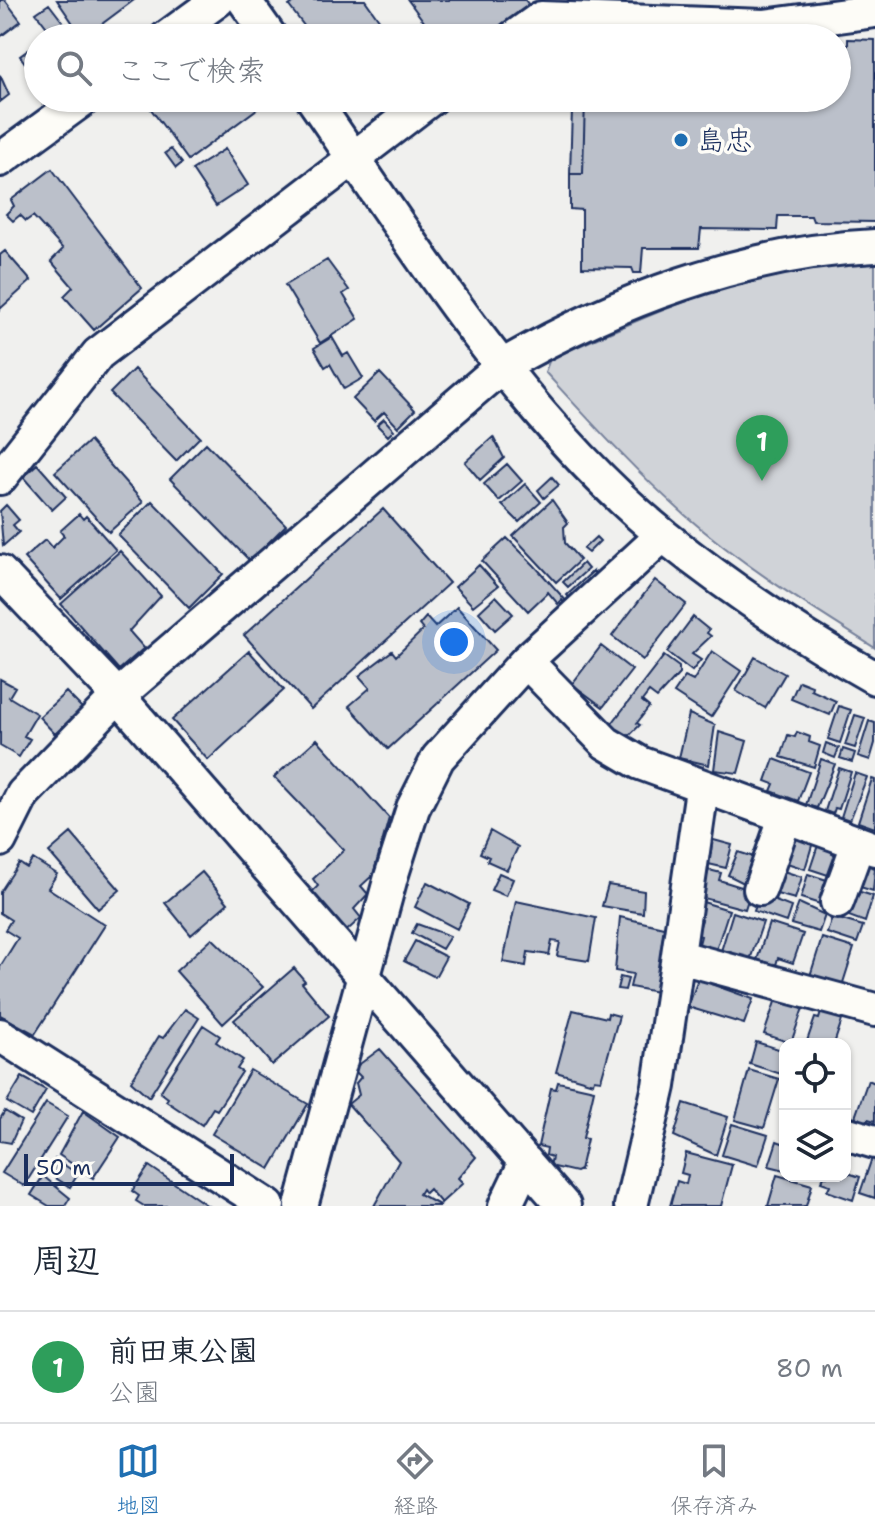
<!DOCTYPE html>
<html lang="ja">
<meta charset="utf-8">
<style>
:root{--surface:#fff;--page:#f2f2f3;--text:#1f2937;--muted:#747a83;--line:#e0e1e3;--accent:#1f6fb2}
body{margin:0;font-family:"Shantell Sans","Klee One",sans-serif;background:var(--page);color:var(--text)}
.controls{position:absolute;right:24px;bottom:24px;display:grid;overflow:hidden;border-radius:16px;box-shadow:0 2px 6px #0004}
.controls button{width:72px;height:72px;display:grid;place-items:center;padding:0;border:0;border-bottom:2px solid var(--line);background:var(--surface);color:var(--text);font:40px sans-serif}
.scale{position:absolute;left:24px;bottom:20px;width:210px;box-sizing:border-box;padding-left:8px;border:4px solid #1b2f5e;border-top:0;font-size:22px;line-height:28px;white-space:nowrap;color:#1b2f5e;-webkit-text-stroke:6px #fdfcf7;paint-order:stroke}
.you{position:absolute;left:454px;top:642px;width:28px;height:28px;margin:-20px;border:6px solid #fff;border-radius:50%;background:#1a73e8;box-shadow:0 0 0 12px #1a73e833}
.badge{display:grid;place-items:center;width:52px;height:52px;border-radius:50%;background:var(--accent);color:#fff;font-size:26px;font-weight:700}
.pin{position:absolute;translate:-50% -66px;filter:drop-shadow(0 2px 4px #0008)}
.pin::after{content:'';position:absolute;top:42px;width:28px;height:24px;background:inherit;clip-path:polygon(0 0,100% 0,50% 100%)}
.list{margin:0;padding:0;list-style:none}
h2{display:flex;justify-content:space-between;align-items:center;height:104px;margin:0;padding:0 32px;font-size:34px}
h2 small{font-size:26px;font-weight:400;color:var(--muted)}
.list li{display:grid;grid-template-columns:52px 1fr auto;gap:24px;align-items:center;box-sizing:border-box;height:112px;padding:0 32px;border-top:2px solid var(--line)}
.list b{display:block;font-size:30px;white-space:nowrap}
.list p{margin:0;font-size:26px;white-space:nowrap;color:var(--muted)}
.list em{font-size:26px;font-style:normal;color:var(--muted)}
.icon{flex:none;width:44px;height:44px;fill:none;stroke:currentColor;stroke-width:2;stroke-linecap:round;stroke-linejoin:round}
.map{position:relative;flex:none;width:875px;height:1206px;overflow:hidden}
.search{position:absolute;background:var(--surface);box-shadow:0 2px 6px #0004;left:24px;right:24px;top:24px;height:88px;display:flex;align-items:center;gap:20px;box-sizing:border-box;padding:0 28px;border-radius:44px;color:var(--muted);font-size:30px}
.sheet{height:216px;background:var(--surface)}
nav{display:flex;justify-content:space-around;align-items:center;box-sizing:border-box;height:112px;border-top:2px solid var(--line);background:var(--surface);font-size:22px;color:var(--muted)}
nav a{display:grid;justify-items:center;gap:4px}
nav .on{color:var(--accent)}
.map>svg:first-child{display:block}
.green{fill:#d0d3d8;stroke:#76819b;stroke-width:2}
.building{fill:#bbc0ca;stroke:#1b2f5e;stroke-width:2}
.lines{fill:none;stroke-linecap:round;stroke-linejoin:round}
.minor-casing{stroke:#1b2f5e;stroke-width:38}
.minor{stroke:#fdfcf7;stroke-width:32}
.poi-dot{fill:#1f6fb2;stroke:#fdfcf7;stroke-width:3}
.labels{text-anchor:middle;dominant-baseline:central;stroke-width:7;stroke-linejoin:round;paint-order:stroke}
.poi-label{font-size:28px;fill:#1b2f5e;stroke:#fdfcf7;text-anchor:start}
</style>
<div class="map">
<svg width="875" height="1206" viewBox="0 0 875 1206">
<rect width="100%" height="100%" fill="#f0f0ee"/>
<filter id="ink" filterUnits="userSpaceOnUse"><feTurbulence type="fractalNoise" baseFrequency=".0125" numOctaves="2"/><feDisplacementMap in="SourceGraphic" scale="16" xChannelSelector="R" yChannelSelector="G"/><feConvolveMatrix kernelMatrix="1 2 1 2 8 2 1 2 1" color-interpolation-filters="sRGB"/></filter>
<g filter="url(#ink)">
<!-- green -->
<path class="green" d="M875 262V648C810 607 743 566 685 515 635 471 590 421 545 372L550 359C651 314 762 262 875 262Z"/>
<!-- building -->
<path class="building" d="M0 0H5L21 21 0 37Z
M57 0H134L83 38Z
M297 0H365L392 38H307L304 34 308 31 289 6Z
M408 0H525L529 5 486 38H436Z
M49 4 75 38H55L36 13Z
M848 39 875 40V222L813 221 811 216H778L777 230 701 229 699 248H643L641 273H634L632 268 582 267V210L570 209V174H583L585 98H837V50L848 45Z
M38 43V66L31 71 20 56Z
M0 75 9 95 0 102Z
M157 98H268L269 100 188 160 148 105Z
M555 98H585L583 174H570L572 109H554Z
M171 149 182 163 176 168 165 153Z
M225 149 248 185 216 206 192 170Z
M52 169 142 288 94 330 64 296 73 287 51 261 63 249 33 216 26 221 20 215 13 221 6 214 14 206 11 200Z
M5 251 31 281 0 309V255Z
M327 260 349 290 343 294 358 319 320 343 285 285Z
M332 337 343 356 348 353 363 378 344 389 330 364 325 367 314 348Z
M134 369 200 437 176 461 110 393Z
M380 373 415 410 398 427 384 412 374 421 353 399Z
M384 419 394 430 388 436 377 425Z
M493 437 504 458 480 480 465 462Z
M89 441 143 502 109 532 55 472Z
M206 443 286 525 250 561 170 479Z
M37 464 66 497 52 510 23 477Z
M507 464 522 481 499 501 484 484Z
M552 477 559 485 544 498 538 490Z
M525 484 541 502 519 522 502 505Z
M552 500 568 523 564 527 565 543 580 560 556 582 513 536Z
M152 501 223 574 189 608 118 535Z
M6 505 19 520 13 525 19 532 3 546 0 511Z
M383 509 449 583 311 709 244 635Z
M79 514 83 519 86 516 116 550 61 599 24 558 45 540 52 548 64 536 60 531Z
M596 537 600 541 588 553 583 549Z
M507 538 534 565 569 604 567 606 562 600 558 604 548 592 528 611 482 561Z
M120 551 161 596 129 631 144 648 119 670 61 604Z
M583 563 588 569 568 587 563 582Z
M479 565 498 586 473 606 455 587Z
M593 571 598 577 572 601 567 595Z
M655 580 686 604 643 660 612 636Z
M496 596 513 614 495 630 479 612Z
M457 607 496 650 388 749 349 706 370 688 359 676 392 651 396 656 423 630 419 625 426 617 435 627Z
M693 617 709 630 707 633 711 636 692 654 701 660 692 671 667 652Z
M601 646 632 670 603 707 572 684Z
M249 651 284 690 208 760 172 720Z
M712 651 741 671 711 717 674 693 685 677 693 681Z
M664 656 679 667V674L657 698 649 692 642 701 649 707 637 723 640 725 627 738 610 726Z
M755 657 785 674 765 708 736 691Z
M0 679 15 687 9 697 37 714 24 736 30 739 19 757 0 746Z
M799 681 812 686 811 690 836 701 830 715 791 699Z
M66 692 82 708 55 734 39 717Z
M839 706 851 710 840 743 828 739Z
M689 714 715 725 709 765 679 758Z
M855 715 865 718 855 748 845 745Z
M869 721 875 723V743L870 760 858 756Z
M719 732 747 741 738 773 714 770Z
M797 732 810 737 809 742 820 746 814 767 781 757 788 735 795 737Z
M317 739 389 818 373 875 361 886 368 894 354 909 361 918 342 935 306 898 318 886 313 879 344 850 274 777Z
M826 743 839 748 835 758 823 753Z
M843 749 855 753 852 762 840 758Z
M774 759 809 772 798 801 771 791 774 784 766 781Z
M821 759 835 764 817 808 806 805Z
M839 768 851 772 839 809 835 808 833 814 825 811Z
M855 773 867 777 850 820 841 817Z
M872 779 875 780V828L858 822Z
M490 831 518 847 507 870 487 861 489 857 480 853Z
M71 833 120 890 98 909 49 852Z
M796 837 813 842 805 869 784 862 791 840 795 841Z
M710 839 732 845 726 868 704 863Z
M818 845 833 850 832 854 837 856 831 876 810 869Z
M738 852 757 858 748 885 728 875Z
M33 859 57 874 48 888 105 925 35 1034 0 1015V967L18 938 5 930 11 920 0 913V892L19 863 27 868Z
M864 864 875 868 873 891 857 886Z
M709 870 721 873 719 880 751 890 745 909 700 897Z
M780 870 802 877 795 899 773 893Z
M202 872 228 903 191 935 165 903Z
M499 873 513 879 506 896 491 890Z
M808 874 830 881 823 905 801 898Z
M427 882 469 904 457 929 415 907Z
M608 885 644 891 643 913 602 906Z
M854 890 873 896 865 922 846 915Z
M760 895 791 907 786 922 754 911Z
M516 901 596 918 589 961 557 956 560 942 552 941 549 955 528 952 526 966 503 962Z
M703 902 729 910 716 950 699 944 701 936 697 935 702 920 698 919Z
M799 903 825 915 819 932 791 924Z
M733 912 763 922 750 960 721 951Z
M620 917 668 928 657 992 630 987 633 974 615 971Z
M832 917 863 926 857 943 827 933Z
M769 923 803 934 793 963 778 958 776 965 757 960Z
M417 924 450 936 442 949 412 933Z
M212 938 263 987 223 1024 176 971Z
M822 938 854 948 842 986 810 976Z
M415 941 446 957 435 977 404 961Z
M294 968 305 981 302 983 329 1016 272 1065 234 1020Z
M701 971 713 975 711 984 753 999 744 1024 688 1007Z
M620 977 628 979 625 990 617 989Z
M777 996 804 1005 791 1043 764 1034Z
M185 1009 199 1018 149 1097 131 1081 159 1036 163 1038Z
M822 1009 843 1017 834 1044H806L815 1018 819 1019Z
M573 1010 607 1018 608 1013 619 1016 601 1080 594 1079 593 1083 556 1072Z
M203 1025 220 1036 216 1042 243 1060 237 1069 242 1072 217 1110 213 1108 202 1125 166 1101 168 1098 160 1092Z
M756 1042 785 1051 784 1075 750 1064Z
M380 1049 476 1157 458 1178 463 1183 441 1203 429 1189 425 1193 422 1189 419 1194 441 1206H374L399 1161 348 1104 359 1095 356 1083 361 1077 353 1069Z
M250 1070 308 1104 270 1169 212 1134Z
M749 1070 779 1079 764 1128 735 1120Z
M22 1077 46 1090 31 1116 7 1102Z
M868 1080 875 1083V1121L868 1119 864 1127 853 1123Z
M558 1082 594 1090 583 1138 587 1139 580 1170 576 1172 550 1166 552 1157 546 1155 547 1148 538 1146 551 1088 556 1089Z
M46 1103 68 1116 24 1186 2 1173Z
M684 1103 728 1117 716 1155 674 1136Z
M5 1111 21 1121 11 1143 0 1141V1119Z
M83 1111 120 1137 93 1178 59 1155Z
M732 1124 768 1135 758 1166 722 1155Z
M777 1141 785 1144V1170L769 1166Z
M686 1153 732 1165 721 1206H670L677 1181 686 1184 688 1175 681 1173Z
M873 1155 875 1156V1198L860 1193Z
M55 1159 78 1174 70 1187 46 1172Z
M149 1166 208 1206H144L136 1201 139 1196 132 1191Z
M845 1172 860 1177 853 1200 827 1191 830 1185 821 1182 824 1176H845Z
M777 1175 812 1185 806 1206H768Z
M43 1176 70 1198 65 1206H49L31 1195Z"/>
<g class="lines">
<!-- minor casing -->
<g class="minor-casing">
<path id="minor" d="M244 0 271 38
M166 38 218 0
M513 38 541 18 764 26 875 11
M312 98C416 248 522 420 664 536 730 589 802 637 875 678
M0 160 85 98
M0 478 98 354 432 98
M0 572 118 696 564 1206
M526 661 606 743 640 763 875 849
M0 840 23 794 118 696 502 366C615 301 744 252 875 246
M760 889 785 818
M837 902 858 844
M680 957 875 1010
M0 1035 268 1206
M845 1133 875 1142
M301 1206 391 877 413 808 438 758 526 661 663 535
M505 1206 526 1162
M631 1206 659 1086 702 789"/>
</g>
<!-- minor -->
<use href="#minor" class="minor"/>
</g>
</g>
<!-- markers -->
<circle class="poi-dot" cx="681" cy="140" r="8"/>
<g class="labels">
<!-- poi labels -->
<g class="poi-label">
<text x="697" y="140">島忠</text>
</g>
</g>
</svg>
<div class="controls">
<button><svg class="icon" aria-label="locate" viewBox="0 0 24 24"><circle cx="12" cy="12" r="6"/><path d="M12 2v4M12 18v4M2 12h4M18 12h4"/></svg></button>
<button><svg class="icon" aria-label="layers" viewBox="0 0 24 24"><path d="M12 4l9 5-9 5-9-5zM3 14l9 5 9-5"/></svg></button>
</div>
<div class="scale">50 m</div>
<div class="you"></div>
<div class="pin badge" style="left:762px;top:481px;background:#2e9e5b">1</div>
<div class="search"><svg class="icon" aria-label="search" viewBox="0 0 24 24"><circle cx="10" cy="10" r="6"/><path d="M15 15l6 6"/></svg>ここで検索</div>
</div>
<section class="sheet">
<h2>周辺<small></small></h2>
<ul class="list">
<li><span class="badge" style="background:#2e9e5b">1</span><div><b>前田東公園</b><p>公園</p></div><em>80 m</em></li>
</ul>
</section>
<nav>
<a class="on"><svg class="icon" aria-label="map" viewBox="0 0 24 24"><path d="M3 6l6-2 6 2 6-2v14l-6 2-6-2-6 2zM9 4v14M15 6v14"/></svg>地図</a>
<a><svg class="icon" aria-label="directions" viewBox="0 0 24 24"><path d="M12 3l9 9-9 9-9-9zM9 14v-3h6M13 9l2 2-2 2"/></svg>経路</a>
<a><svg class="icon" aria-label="saved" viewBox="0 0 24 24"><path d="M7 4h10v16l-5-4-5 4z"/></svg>保存済み</a>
</nav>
